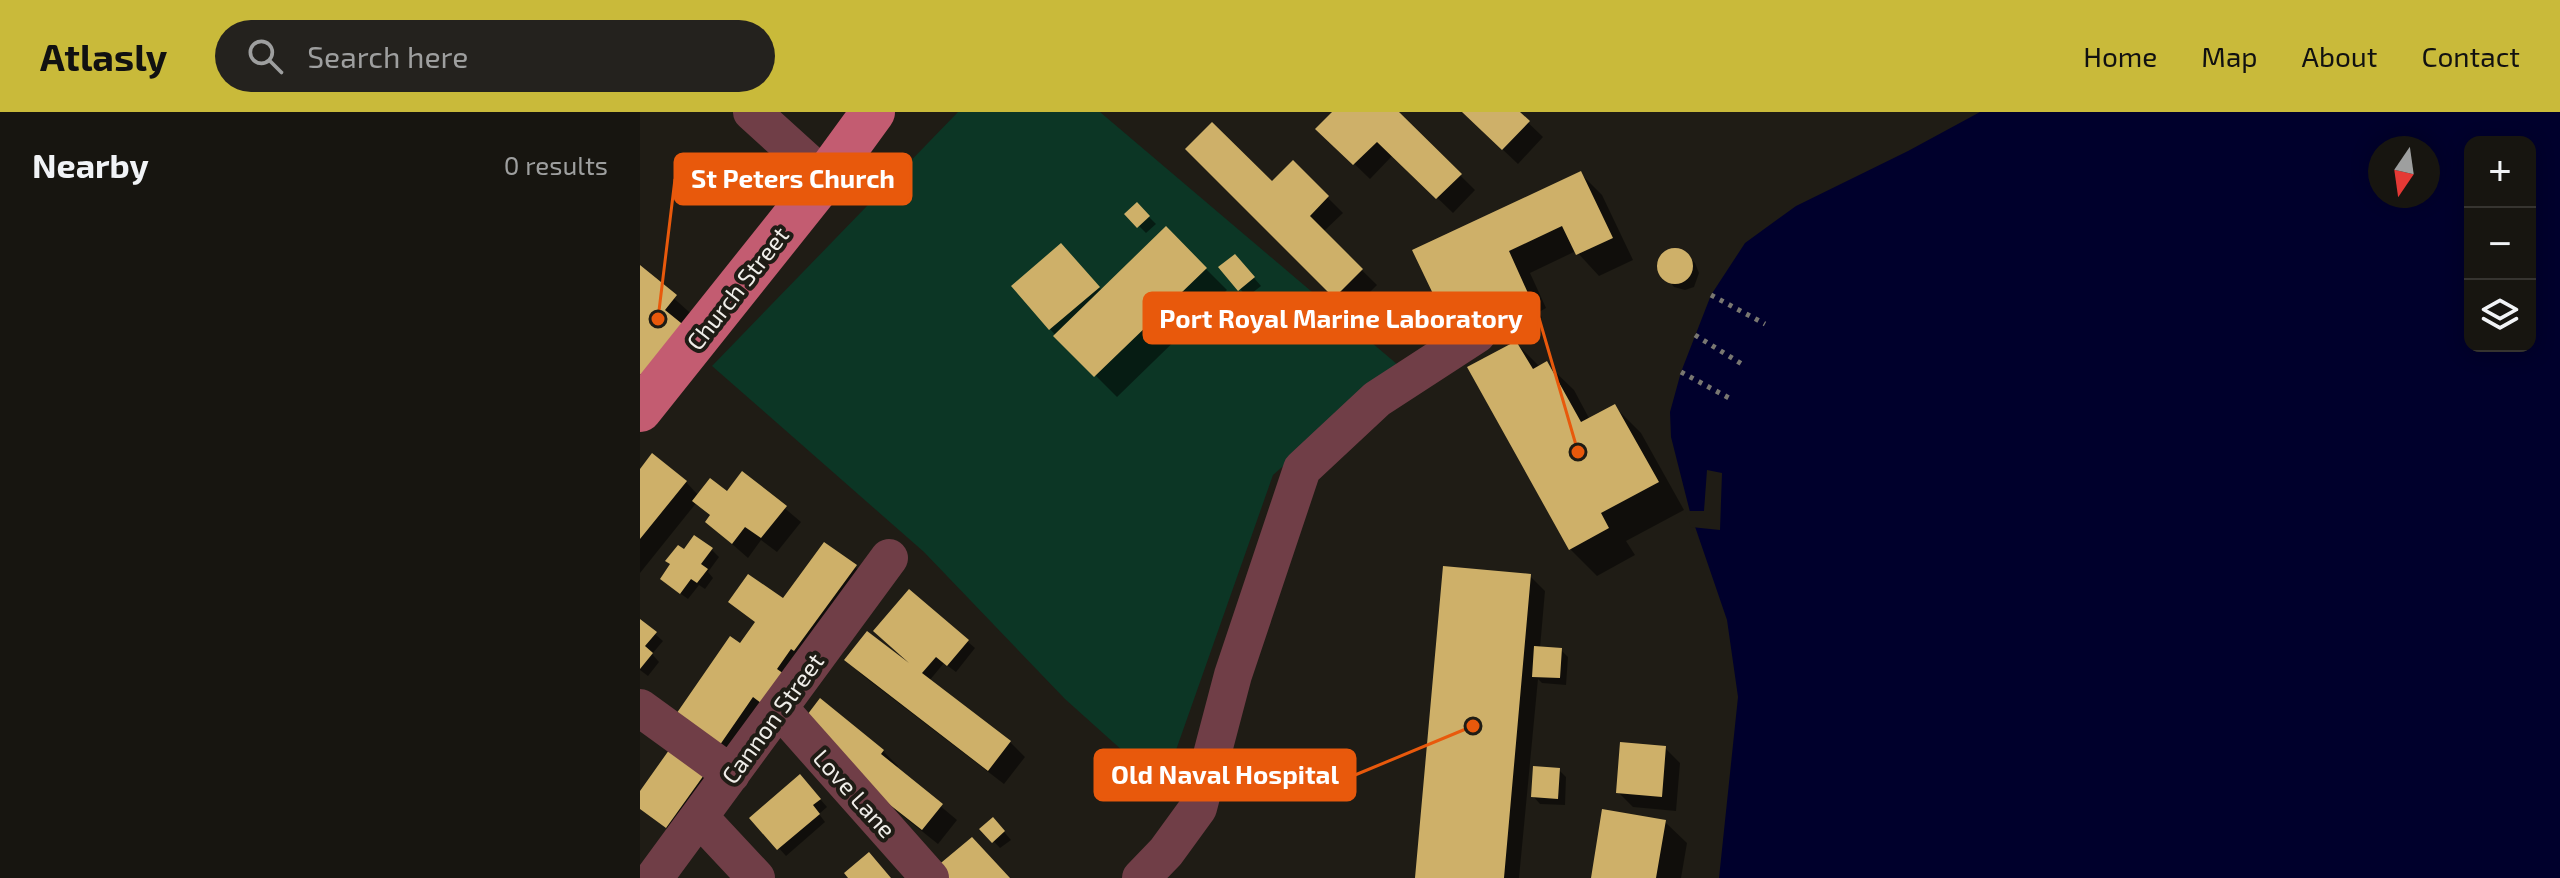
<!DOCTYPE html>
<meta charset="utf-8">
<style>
:root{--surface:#171510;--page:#24221e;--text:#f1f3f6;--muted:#9e9f9f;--line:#363430;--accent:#c9ba3a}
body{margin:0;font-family:"Exo 2",sans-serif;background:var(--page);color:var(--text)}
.controls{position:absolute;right:24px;top:24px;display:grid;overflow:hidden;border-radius:16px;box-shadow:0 4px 20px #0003}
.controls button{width:72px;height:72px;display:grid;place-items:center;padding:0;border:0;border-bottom:2px solid var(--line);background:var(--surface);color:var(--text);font:40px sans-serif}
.compass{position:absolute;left:1728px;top:24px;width:72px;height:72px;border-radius:50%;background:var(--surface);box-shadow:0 4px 20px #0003;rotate:193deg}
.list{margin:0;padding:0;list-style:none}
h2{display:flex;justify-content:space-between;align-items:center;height:104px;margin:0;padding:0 32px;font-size:34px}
h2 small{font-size:26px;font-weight:400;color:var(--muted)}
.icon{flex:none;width:44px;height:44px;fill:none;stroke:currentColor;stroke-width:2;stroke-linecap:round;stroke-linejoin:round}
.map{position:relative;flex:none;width:1920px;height:766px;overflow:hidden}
header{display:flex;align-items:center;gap:48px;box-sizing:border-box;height:112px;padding:0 40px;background:var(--accent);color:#111}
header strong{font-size:38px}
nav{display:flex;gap:44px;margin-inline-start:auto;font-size:28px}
.search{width:560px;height:72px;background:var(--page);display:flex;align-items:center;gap:20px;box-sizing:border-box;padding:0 28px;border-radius:44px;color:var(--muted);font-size:30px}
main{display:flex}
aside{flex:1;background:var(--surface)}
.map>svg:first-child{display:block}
.green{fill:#0c3625}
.water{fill:#00002c;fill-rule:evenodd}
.pier{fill:#1f1c15}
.shadow{fill:#0007}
.building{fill:#ceb069}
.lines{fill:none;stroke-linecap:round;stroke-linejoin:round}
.path{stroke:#797771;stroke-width:5;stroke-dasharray:4 6;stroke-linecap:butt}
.minor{stroke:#703e47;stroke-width:38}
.major{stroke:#c35c71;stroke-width:44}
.labels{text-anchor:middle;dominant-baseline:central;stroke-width:8;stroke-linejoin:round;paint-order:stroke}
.street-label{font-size:24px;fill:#f0eee9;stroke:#1f1c15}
.leader{fill:none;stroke:#e8590c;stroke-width:3}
.callout-dot{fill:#e8590c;stroke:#1f1c15;stroke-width:3}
.callout{fill:#e8590c;stroke:#e8590c;stroke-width:3}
.callout-label{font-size:26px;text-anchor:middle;font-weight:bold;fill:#fff}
</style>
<header>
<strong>Atlasly</strong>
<div class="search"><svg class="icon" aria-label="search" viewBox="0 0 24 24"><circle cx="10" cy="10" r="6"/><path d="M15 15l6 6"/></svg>Search here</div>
<nav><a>Home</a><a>Map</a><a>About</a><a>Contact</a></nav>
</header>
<main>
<aside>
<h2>Nearby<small>0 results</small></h2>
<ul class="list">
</ul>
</aside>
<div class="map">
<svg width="1920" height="766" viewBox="0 0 1920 766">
<rect width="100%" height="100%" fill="#1f1c15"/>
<!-- green -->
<path class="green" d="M318 0H460L758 253 633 363 523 675 425 587 284 440 72 254Z"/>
<!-- water -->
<path class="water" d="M1340 0H1920V766H1079L1098 585 1087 508 1050 400 1031 325 1030 300 1041 260 1071 183 1105 131 1156 94 1268 39ZM1830 30H1890V234H1830ZM1740 36H1788V84H1740Z"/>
<!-- pier -->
<path class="pier" d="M1067 358 1082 361 1080 418 1051 415 1046 401 1045 399H1064Z"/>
<!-- shadow -->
<path class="shadow" d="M695 0H756L835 78 813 101 753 43 730 67 678 17Z
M823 0H877L903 25 878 52Z
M548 37 632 72 653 51 703 101 683 120 737 173 711 199Z
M940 61 962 83 993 148 959 164 936 139 890 161 906 196 899 200 902 206 866 225 860 218 830 232 808 210 774 139Z
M497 93 516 112 506 121 487 102Z
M526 117 587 178 477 285 416 224 374 174 436 149 462 179Z
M1033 139 1047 143 1055 151 1059 161 1054 175 1045 178 1034 175 1020 158 1021 148Z
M602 152 621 174 607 185 581 155Z
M0 156 57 207 0 268Z
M876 231 900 255 907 252 934 278 950 308 974 294 1001 321 1044 398 986 429 995 443 957 464 930 437Z
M0 360 46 370 59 384 87 381 103 361 161 410 137 440 121 428 108 446 67 410 71 405 57 390 0 461Z
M72 438 79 445 68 460 73 466 65 477 59 473 48 487 30 474 44 440Z
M215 455 223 462 83 645 41 615 100 534 143 489Z
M890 464 905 479 900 536 921 538 928 545 926 573 902 571 898 567 879 766H777Z
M269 480 335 536 316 560 304 551 289 569 370 630 385 645 364 672 222 563 207 548 271 555Z
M0 509 23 529 12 542 19 550 8 564 0 558Z
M175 630 243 639 258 654 256 657 317 708 298 732 239 685Z
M34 634 75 665 35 722 0 697V682Z
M1025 636 1040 651 1036 699 993 695 978 680Z
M919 658 926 665 925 693 900 692 893 684Z
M167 672 187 695 179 702 185 710 146 744 112 706Z
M1025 710 1047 731 1041 766H953Z
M360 715 371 728 360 736 342 717Z"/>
<!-- building -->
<path class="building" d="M692 0H759L822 62 796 87 737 30 713 53 675 17Z
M822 0H880L890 9 862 38Z
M572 10 632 69 653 48 689 84 670 104 723 157 694 186 545 37Z
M941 59 973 126 936 143 922 114 869 139 896 199 857 218 845 196 875 180 807 211 772 138Z
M497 90 510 104 497 116 484 102Z
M526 114 567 156 454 265 413 224Z
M421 131 460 175 409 218 371 174Z
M1017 154a18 18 0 1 1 36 0a18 18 0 1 1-36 0Z
M595 142 615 165 598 179 578 155Z
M0 153 37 183 25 198 46 215 5 266 0 262Z
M876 229 893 257 907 249 941 310 975 292 1019 370 961 401 969 416 929 438 827 255Z
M12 341 47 369 0 427V357Z
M102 359 147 394 121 426 105 415 92 432 65 410 70 403 52 389 70 366 87 379Z
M54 423 73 436 61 452 68 457 57 471 51 467 40 482 20 467 30 452 25 449 38 433 44 437Z
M184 430 217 453 154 539 151 537 137 557 151 567 129 597 113 585 75 640 32 608 90 524 100 531 115 510 88 490 108 462 143 486Z
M803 454 891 462 864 766H775Z
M269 477 329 528 307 554 296 545 282 561 371 629 348 659 204 548 227 519 269 551 233 519Z
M0 507 17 520 5 534 13 541 0 557Z
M894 534 922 536 920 566 892 565Z
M180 586 244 638 241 642 303 692 282 718 222 671 158 615Z
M980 630 1026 634 1022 685 976 681Z
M34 631 69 656 26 716 0 697V679Z
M893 654 920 656 918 687 891 685Z
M160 662 181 687 173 693 180 702 137 738 109 706Z
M962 697 1026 708 1016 766H951Z
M353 705 365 719 352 731 339 717Z
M332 725 370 766H296L290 760Z
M229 740 251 766H208L204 761Z"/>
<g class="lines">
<!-- path -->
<path class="path" d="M1071 183 1125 212
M1055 223 1105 254
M1041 260 1089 286"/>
<!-- minor -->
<path class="minor" d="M112 0 185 66
M0 596 91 662
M140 597 290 766
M59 705 116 766
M14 766 249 446
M501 766 526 740 558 696 593 563 662 357 737 287 837 222"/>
<!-- major -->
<path class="major" d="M0 298 185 66 233 0"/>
</g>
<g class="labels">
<!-- street labels -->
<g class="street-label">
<text transform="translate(97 176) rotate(-52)">Church Street</text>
<text transform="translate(132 606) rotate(-54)">Cannon Street</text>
<text transform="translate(215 681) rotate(48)">Love Lane</text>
</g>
</g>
<!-- callouts -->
<path class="leader" d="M18 207L35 67M938 340L899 206M833 614L715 663"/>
<g class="callout-dot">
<circle cx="18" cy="207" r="8"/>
<circle cx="938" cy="340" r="8"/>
<circle cx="833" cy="614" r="8"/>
</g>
<g class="callout">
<rect x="35" y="42" width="236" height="50" rx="8"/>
<rect x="504" y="181" width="395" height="50" rx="8"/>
<rect x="455" y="638" width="260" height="50" rx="8"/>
</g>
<g class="callout-label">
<text x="153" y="76">St Peters Church</text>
<text x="701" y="216">Port Royal Marine Laboratory</text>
<text x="585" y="672">Old Naval Hospital</text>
</g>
</svg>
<div class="controls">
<button>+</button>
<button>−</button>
<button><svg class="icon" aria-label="layers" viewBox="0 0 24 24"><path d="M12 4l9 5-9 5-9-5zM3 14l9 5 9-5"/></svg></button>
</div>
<svg class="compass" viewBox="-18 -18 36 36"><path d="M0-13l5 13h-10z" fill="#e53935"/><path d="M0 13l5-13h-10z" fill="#9e9f9f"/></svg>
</div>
</main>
